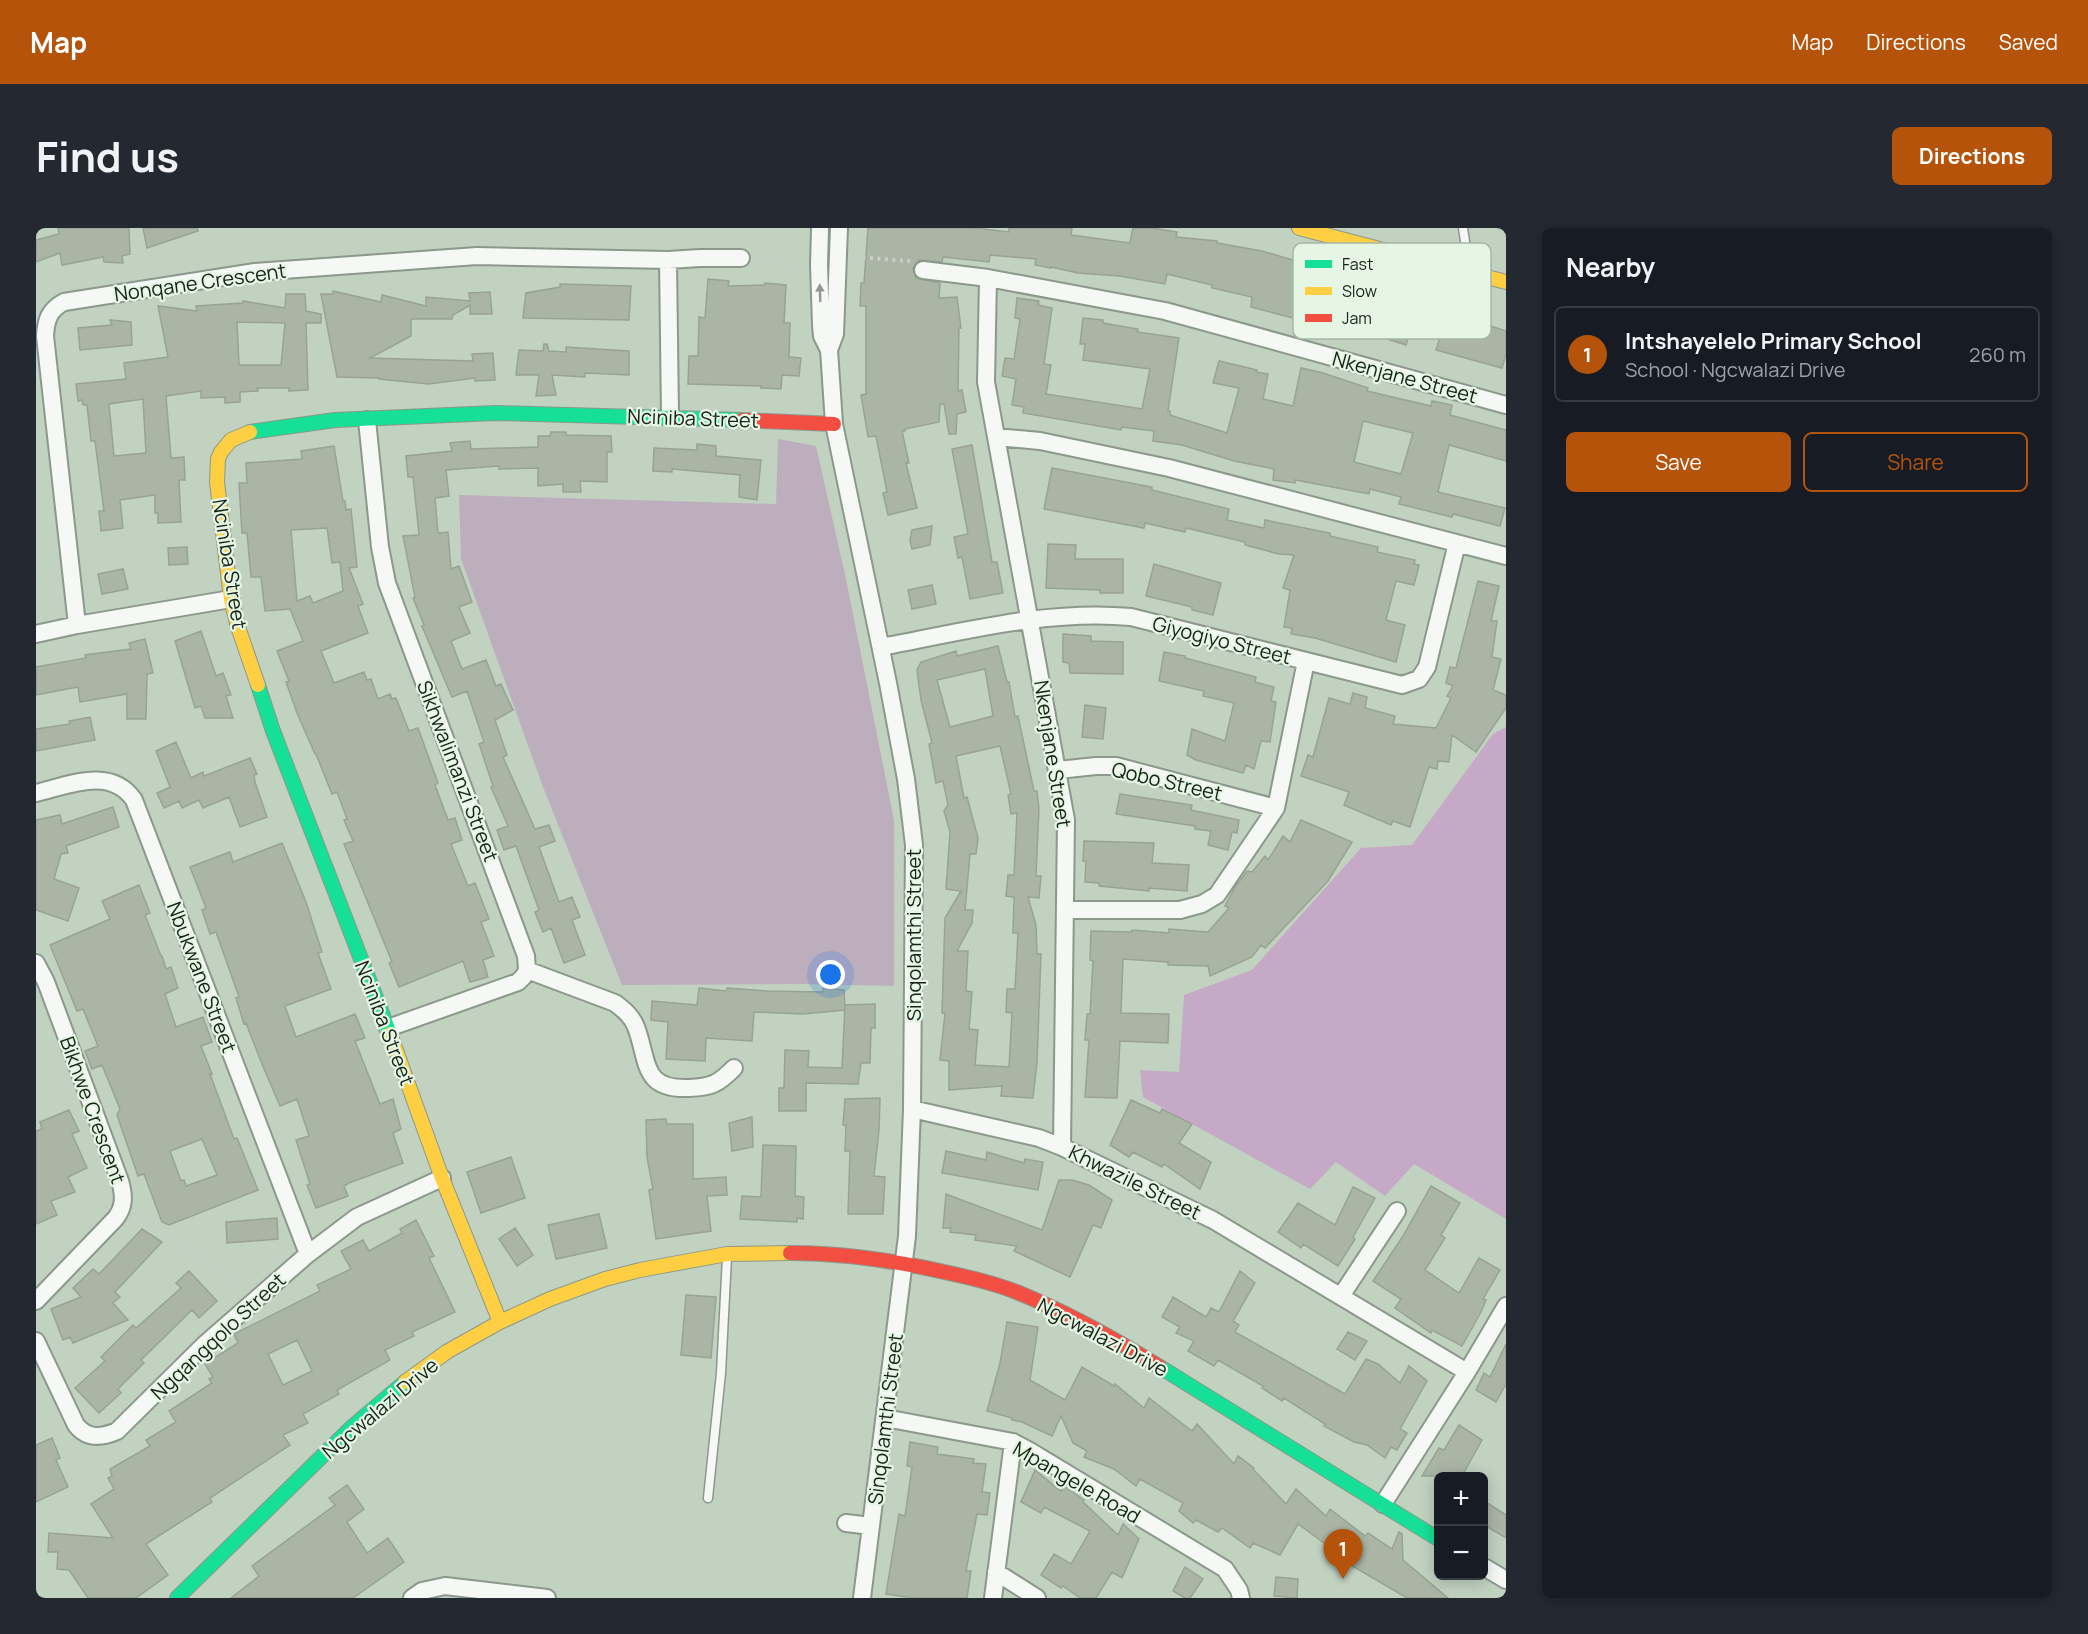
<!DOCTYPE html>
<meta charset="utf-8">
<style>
:root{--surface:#171b24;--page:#242831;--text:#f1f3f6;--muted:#9ea1a6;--line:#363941;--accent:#b45309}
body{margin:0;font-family:Manrope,sans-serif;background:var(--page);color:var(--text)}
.controls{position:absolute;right:18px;bottom:18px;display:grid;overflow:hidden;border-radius:9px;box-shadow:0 3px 15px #0003}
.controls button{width:54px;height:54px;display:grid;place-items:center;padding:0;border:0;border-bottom:2px solid var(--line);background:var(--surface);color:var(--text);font:30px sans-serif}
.you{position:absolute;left:795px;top:747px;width:21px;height:21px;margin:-15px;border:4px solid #fff;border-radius:50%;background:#1a73e8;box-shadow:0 0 0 9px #1a73e833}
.badge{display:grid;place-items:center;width:39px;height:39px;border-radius:50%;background:var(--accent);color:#fff;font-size:20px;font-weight:700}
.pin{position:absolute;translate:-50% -50px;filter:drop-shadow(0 2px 3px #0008)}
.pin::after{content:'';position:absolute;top:32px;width:21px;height:18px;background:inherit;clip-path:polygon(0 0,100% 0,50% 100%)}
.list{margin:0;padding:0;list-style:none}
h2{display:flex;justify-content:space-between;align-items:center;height:78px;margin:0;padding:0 24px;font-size:26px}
h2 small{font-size:20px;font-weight:400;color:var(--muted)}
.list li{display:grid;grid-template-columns:39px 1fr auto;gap:18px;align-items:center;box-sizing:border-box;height:96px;margin:0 12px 12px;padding:0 12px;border:2px solid var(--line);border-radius:9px}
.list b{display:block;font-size:22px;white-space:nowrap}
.list p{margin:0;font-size:20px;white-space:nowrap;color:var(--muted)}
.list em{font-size:20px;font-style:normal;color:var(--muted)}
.actions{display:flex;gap:12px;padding:18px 24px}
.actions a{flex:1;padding:14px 0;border:2px solid var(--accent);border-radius:9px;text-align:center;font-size:21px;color:var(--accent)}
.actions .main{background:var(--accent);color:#fff}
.map{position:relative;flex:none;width:1470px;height:1370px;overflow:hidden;border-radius:9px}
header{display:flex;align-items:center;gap:36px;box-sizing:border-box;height:84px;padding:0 30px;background:var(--accent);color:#fff}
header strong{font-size:28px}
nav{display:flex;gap:33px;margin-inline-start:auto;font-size:21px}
.intro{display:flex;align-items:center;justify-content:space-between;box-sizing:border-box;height:144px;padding:0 36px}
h1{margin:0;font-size:42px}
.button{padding:15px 27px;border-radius:9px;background:var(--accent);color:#fff;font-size:21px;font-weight:700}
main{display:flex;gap:36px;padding:0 36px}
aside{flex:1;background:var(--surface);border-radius:9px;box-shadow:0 3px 15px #0003}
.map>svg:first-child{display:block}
.green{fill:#bdaebd}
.forest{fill:#c5a9c6}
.building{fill:#aab5a6;stroke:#98a394;stroke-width:1.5;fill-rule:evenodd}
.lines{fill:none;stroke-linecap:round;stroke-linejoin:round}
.lane-casing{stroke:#8b988b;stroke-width:11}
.street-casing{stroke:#8b988b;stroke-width:20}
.fast-casing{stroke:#8b988b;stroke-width:16}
.slow-casing{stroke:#8b988b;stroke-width:16}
.jam-casing{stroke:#8b988b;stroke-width:16}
.path{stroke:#c9cec9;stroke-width:4;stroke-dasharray:3 4.5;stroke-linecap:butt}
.lane{stroke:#f6f8f6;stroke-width:8}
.street{stroke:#f6f8f6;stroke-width:16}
.fast{stroke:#16e098;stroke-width:14}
.slow{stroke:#ffcf43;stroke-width:14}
.jam{stroke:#f24e42;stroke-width:14}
.oneway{fill:#919891}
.labels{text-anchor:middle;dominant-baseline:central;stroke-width:4.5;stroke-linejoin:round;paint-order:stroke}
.street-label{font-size:20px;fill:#162216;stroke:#e5f6e5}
.key{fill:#e5f6e5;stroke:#a7b6a7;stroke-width:1.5}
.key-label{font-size:16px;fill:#162216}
</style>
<header>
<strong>Map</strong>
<nav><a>Map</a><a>Directions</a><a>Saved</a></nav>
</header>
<div class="intro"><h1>Find us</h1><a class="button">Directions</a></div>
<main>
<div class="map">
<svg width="1470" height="1370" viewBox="0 0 1470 1370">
<rect width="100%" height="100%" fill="#c1d2c1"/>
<!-- green -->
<path class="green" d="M742 211 780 218 810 351 858 592V758L764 756 586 757 507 559 425 331 423 267 740 276Z"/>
<!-- forest -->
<path class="forest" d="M1470 499V991L1378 936 1349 968 1300 934 1274 961 1107 869 1104 842 1143 844 1148 767 1216 742 1325 620 1376 617 1457 506Z"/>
<!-- building -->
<path class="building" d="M22 0H93L94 26 86 28 87 35 68 34 67 29 26 37 24 25 0 34V12L23 6Z
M107 0H161L162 3 111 20Z
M832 0H939L973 4V0H1036L1035 7 1094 15 1097 0H1116L1141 4 1140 9 1181 13V15L1226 23 1298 44V42L1317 47V49L1342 54 1339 82 1377 95 1370 117 1351 111 1352 110 1289 94 1288 98 1215 79 1216 69 1176 60V57L1131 46 1129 56 1083 48 1042 45 1015 39V40L999 37 1000 31 954 27 953 34 907 29 906 34 883 32 877 40 880 50 904 55 903 70 921 69 925 100H923L922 163 926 162 930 184 921 186 920 206H913L908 176H904L903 194 869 201V203H866L873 235H870L881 280 852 287 847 265 851 264 840 208 832 209 825 167 830 166V78H824L825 55H828Z
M672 51 693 53 692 58 729 57V55L750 57 748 95H754L753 129 765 130 763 148 746 147 745 161 725 160V158L652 156 653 128H662L663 89 669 90Z
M524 56 595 58 593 92 487 90 490 65 524 59Z
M297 63 345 74 346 67 390 78V69L434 73 433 65 454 64 456 86H434V77L417 87 416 91H375V108L334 130 437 133 436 126 457 125 459 152 439 153V150L393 156 343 151V150L301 149 285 66H297Z
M250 66H269L270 83 285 86V95H270L272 162 253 163V160H221L222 163 204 164V174L189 175V169L165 170V163L130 168 135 230 148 229 149 252H143L145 294 122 295V285H119V267L84 272 87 300 65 303 63 283H68L59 213H55L51 177H47L46 172 42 173 40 156 90 151 88 135 132 129 122 78 161 83 160 78 207 75V73L249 80ZM201 94 249 95 245 137H203ZM107 171 110 225 78 228 73 176Z
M981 70 1003 73 1002 77 1016 80 1008 136 1015 137 1010 166 1106 181 1114 141 1047 132 1049 116H1044L1047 90 1067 92V95L1102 101 1101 104 1143 110 1132 183H1134V187L1191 205 1203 160 1177 155 1183 133 1221 142 1220 144 1232 146 1227 171 1257 178 1265 140 1287 145 1332 160 1331 163 1395 178 1396 173 1416 177 1414 187 1470 202V233L1413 217 1402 264 1469 280 1464 298 1417 286 1416 289 1363 276 1365 269 1334 261 1333 266 1259 252V255L1237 252 1238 241 1198 233 1146 217 1117 213 1118 203 1086 199 1085 202 987 185 988 179 976 177 980 151 966 148 969 130 978 131 984 91 979 90ZM1327 193 1377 205 1365 246 1318 234Z
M1412 84 1470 103V126L1466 140 1400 122Z
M74 92 95 94 96 117 44 122 42 100 76 97Z
M508 116H511L513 123 530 124V119L593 123V147L549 145V149L516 147 520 167 500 168 503 147H480L483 122 507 123Z
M515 204H530V207L575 208 576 224H571V254L544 253 545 264H527V256L502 258V240L463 241V238L410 242 413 268 399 270 402 305 412 304 415 341 423 338 436 374 423 379 434 405 415 413 426 441 450 432 460 458 465 456 477 482 459 492 471 527 467 529 499 601 513 597 519 613 503 619 523 674 536 669 544 689 536 692 549 727 528 735 515 700 507 704 499 684 503 682 480 618 468 622 461 602 472 598 455 559 457 558 443 516 448 514 431 463 416 469 386 398 388 397 377 370 379 369 367 308 383 307 377 249H372L370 228 416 223 414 215 434 213 435 221 502 219V208H514Z
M661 216 680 218V228L725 232 721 272 703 269 704 247 636 241V244L617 243 618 220 661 222Z
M936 217 956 334H961L967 365 934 371 926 329 922 330 918 309 932 306 916 221Z
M298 218 307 273H309L310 282 315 281 321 339 313 340 327 376 322 378 332 405 285 423 298 455 328 444 331 452 335 451 342 471 354 466 356 471 360 470 373 503 382 500 402 555 399 557 412 592 419 590 426 612 415 616 432 658 439 655 453 691 445 694 458 728 447 732 452 749 434 754 427 733 363 759 353 735 356 734 308 616 317 613 308 592 311 591 301 564 296 566 280 526H279L261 485 250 454 253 453 241 423 267 413 254 381 229 383 225 349H215L211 305H206L203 255H211L210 235 266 231 265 223ZM291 300 296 335 304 334 307 363 277 375 274 368 261 373 255 302Z
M1016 240 1116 259V262L1193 281 1191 292 1228 300 1229 292 1294 305V308L1342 319 1341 324 1379 332 1378 336 1383 337 1378 357 1360 353 1350 392 1369 397 1360 434 1279 410 1255 406 1256 400 1248 399 1254 362 1247 360 1258 327 1243 326 1209 317V314L1150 300 1149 304 1109 295 1108 300 1008 281Z
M896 298 894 317 876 321 874 312 876 302Z
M1012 316 1040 317 1039 331H1087V365H1064V362L1010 360Z
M151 319 152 336 133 337 132 320Z
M1118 336 1185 355 1177 387 1156 382V379L1110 368Z
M87 341 92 361 66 366 62 346Z
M1442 353 1463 358 1455 393H1461L1456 429 1465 431 1457 462 1470 467V480L1440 524 1416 507 1413 534 1402 533 1401 541 1393 539 1374 599 1357 593 1355 597 1308 577 1313 564 1265 548 1272 527 1277 529 1293 470 1314 476 1317 465 1331 469 1329 480 1359 488 1357 496 1400 500 1415 470 1411 468 1417 458 1410 455 1414 439 1420 440Z
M896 357 900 376 876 381 872 362Z
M165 403 180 448 187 445 195 467 190 468 197 490H169L165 478 159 480 139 413Z
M1027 406 1055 408V413L1087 414V446L1034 445 1033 435 1027 434Z
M109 411 117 445 111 446 110 491H91V466L44 474 42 459 0 467V439L50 430 49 427 95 421 93 415Z
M962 418 971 454H973L979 489 982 488 998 563H1001L1003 581 1000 648H1005L1003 670 992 669 1000 697 1001 726H1005L1001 834 997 870 965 868 966 858 913 862V833L904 832 909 785H906L909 690 925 663 910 661 914 604 908 583 912 577 907 553 900 555 893 516 896 515 885 472 881 442 885 434 920 423 921 428ZM949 441 957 488 914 499 901 452ZM964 518 975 566 972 567 975 586 981 585 978 647H972L970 668 978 669 977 705H982L979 761H971L970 784 976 785 973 839 939 837 942 802 933 801 936 764 930 763 932 723H921L936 695 937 682H929L934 626H940L942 610 931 569 928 570 920 528Z
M1128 424 1149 428V430L1220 449 1219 454 1238 459 1235 473 1240 474 1234 514 1225 513 1218 541 1210 537 1207 545 1160 532 1151 527 1156 501 1189 513 1198 475 1167 468 1168 463 1123 453Z
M1049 477 1070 480 1067 511 1046 509Z
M54 489 59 512 0 523V501L34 496 33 493Z
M140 514 155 550 167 544 168 548 214 530 221 546 218 547 219 554 231 589 204 599 193 569 167 580 163 572 146 580 143 573 128 580 121 565 134 559 120 523Z
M1084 566 1156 577 1155 582 1203 592 1201 605 1196 604 1192 622 1172 617 1175 603 1159 601V598L1080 586Z
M77 579 83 599 30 618 32 625 25 626 18 651 43 660 32 693 0 682V592L24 587 26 596Z
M1265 592 1316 614 1292 653 1229 720 1225 717 1216 729 1174 748 1172 738 1132 737V734L1087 731 1085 785 1133 786 1132 815 1084 813 1081 870 1049 869 1053 812H1049L1051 786H1054L1057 733 1054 732 1055 703 1096 704V702L1133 705V701L1172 704 1193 680 1189 678 1199 659 1211 643 1216 644 1229 628 1232 632 1247 608 1254 614Z
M1048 613 1118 615 1116 635 1153 637 1151 663 1113 660V663L1063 658V655L1049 654 1050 633H1047Z
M246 615 270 674 286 724 282 725 295 761 249 778 260 809 319 786 329 810 319 813 344 876 357 871 365 901 357 905 367 935 313 955 308 958 312 968 280 980 271 957 274 956 260 912 273 908 261 871 244 878 226 836 210 795 208 796 200 770 203 769 180 704 174 706 166 682 170 680 154 639 194 624 197 634Z
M103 657 114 685 109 687 125 728H126L130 741 135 739 142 760 129 766 140 799 167 789 176 814 165 818 176 846H174L198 911 201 910 222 962 133 997 126 994 108 946 102 948 81 887 84 881 66 837 56 841 49 823 62 818 47 781 41 783 14 717 74 691 66 673ZM166 911 181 947 150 958 148 952 145 953 134 923Z
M663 760 690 763 691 760 731 763 787 764V760L808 762 809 782 767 786 718 784 716 813 670 810 669 833 630 831 632 794 615 792 616 773 661 777Z
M839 776V800H835L834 835H825L822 856 770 855V883H743V860H748L749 822 773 823 772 839 806 840 809 777Z
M844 870 843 902 838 948 849 949 847 986H812L814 923H809L810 897H807L809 871Z
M1095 872 1124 885 1126 881 1156 896 1143 915 1175 934 1164 961 1128 936 1126 939 1097 924 1093 929 1074 917Z
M33 882 43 903 36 906 51 940 32 949 39 964 15 973 21 987 0 996V903L6 901 4 894Z
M716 889 717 919 696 923 693 895Z
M630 891 631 896H657V951L690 949 691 967 671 968 675 1003 620 1011 613 962 617 961 611 929 610 892Z
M727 917 760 918 759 968 768 969 767 991 761 990V994L704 991 706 968 725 969Z
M910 923 950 932 951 924 988 935 989 931 1007 934 1002 962 906 945Z
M475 929 489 970 445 985 431 944Z
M1023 952H1036L1053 957 1076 972 1065 1000 1057 997 1034 1049 978 1023 981 1018 939 1012 940 1007 914 1004 915 1000H907L910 966 1006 1002Z
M1395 958 1424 975 1405 1007 1409 1010 1389 1042 1423 1065 1443 1030 1464 1042 1447 1071 1450 1072 1445 1084 1426 1118 1396 1102 1395 1105 1359 1080 1365 1071 1337 1053 1367 1008Z
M1317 959 1339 970 1317 1009 1319 1011 1302 1038 1267 1016 1265 1020 1242 1004 1262 975 1299 997Z
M563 986 571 1020 520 1031 512 997Z
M241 990 242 1011 191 1015 190 994Z
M380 992 398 1028 393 1030 419 1084 376 1104 378 1108 349 1122 354 1132 301 1162 303 1166 267 1186 272 1195 247 1207 254 1217 174 1270 176 1274 110 1316 132 1347 100 1370H52L33 1342 21 1341 22 1324H12L13 1305 77 1310 55 1276 78 1261 72 1250 76 1248 74 1241 114 1218 110 1212 140 1194 133 1183 176 1155 173 1151 177 1149 169 1136 202 1115 198 1106 284 1063 281 1057 315 1041 305 1023 327 1012 333 1023 366 1005 364 1001ZM261 1112 276 1143 247 1157 232 1126Z
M479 1000 497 1027 481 1038 463 1011Z
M106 1001 126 1014 79 1064 84 1069 77 1075 92 1092 37 1115 34 1109 27 1112 15 1081 45 1069 37 1060 57 1041 63 1046Z
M153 1043 181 1073 163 1090 156 1082 105 1132 108 1135 82 1161 85 1165 63 1185 39 1160 69 1133 65 1129 97 1097 100 1100 145 1060 140 1055Z
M1204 1043 1219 1055 1197 1093 1203 1097 1199 1104 1309 1166 1330 1131 1342 1136 1364 1155 1373 1138 1391 1153 1364 1201 1371 1205 1361 1222 1355 1219 1349 1230 1331 1217 1318 1214 1288 1198 1289 1196 1248 1170 1246 1173 1226 1160 1227 1158 1182 1132 1178 1138 1152 1123 1158 1113 1140 1105 1144 1099 1126 1089 1137 1069 1170 1089 1175 1080 1183 1084Z
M650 1067 680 1069 675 1130 645 1127Z
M971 1094 1002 1099 994 1152 1029 1172 1046 1139 1078 1158 1079 1156 1108 1180 1113 1170 1156 1203 1161 1196 1198 1236 1202 1228 1218 1240 1217 1241 1250 1276 1260 1261 1290 1288 1294 1281 1329 1308 1332 1305 1356 1321 1363 1304 1366 1306 1367 1332 1412 1370H1371L1301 1329 1303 1326 1262 1296 1244 1327 1217 1315 1214 1320 1186 1300 1182 1304 1160 1292 1157 1295 1143 1283 1147 1275 1104 1251 1100 1258 1078 1241 1048 1229 1051 1223 1037 1215 1025 1188 1016 1208 986 1194 976 1192V1190L951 1183 964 1135Z
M1312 1104 1331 1113 1319 1132 1301 1121Z
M1470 1116V1156L1460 1174 1440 1162 1448 1145 1454 1149Z
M1423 1197 1446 1212 1426 1248H1386L1403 1220 1408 1222Z
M16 1210 24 1230 20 1232 32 1259 0 1274V1217Z
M874 1214 902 1219 901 1226 938 1231 937 1235 950 1236 946 1264 954 1265 951 1287 941 1286 930 1343H935L931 1370H877L850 1366 863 1286 869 1288 876 1239 871 1238Z
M999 1242 1025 1263 1028 1258 1048 1272 1047 1274 1082 1307 1087 1296 1103 1311 1086 1350 1076 1344 1060 1370H1044L1027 1358 1025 1360 1005 1347 1018 1326 1035 1336 1054 1303 1008 1279 1005 1285 985 1274Z
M311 1257 328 1281 311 1294 331 1325 352 1310 368 1334 317 1370H195L223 1348 216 1338 299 1277 293 1270Z
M1448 1273 1470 1287V1310L1448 1297Z
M1149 1339 1167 1351 1154 1370H1149L1137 1363Z
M1240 1349 1262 1351 1261 1370 1238 1368Z"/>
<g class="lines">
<!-- lane casing -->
<g class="lane-casing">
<path id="lane" d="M1427 0 1433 41
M672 1270 685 1145 691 1029"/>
</g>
<!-- street casing -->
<g class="street-casing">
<path id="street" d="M784 0 783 37 785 97 786 108 793 122 798 196 852 455 870 551 878 617 876 881 871 1008 826 1370
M632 32 634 188
M887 42 952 50 1129 83 1470 177
M952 50 950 154 1030 592 1026 919
M793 122 799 106 803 0
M331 192 344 319 351 355 490 728 491 742 488 748 482 754 352 800
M960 209 1004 213 1133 240 1470 328
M41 397 9 108C10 92 13 82 28 74L219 44 441 28 632 32 664 30H705
M0 406 41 397 195 371
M845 419C926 404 1012 381 1095 389L1366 457 1383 451 1391 439 1421 315
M1022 542 1060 538H1080L1240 580
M0 565C33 557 75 538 98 572L272 1026
M1029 682H1144L1166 676 1181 667 1240 580 1270 433
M0 735 10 754 84 953C88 967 89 979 79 991L0 1073
M491 742 579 775C587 781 596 788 600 799 613 833 605 862 653 860 676 859 682 856 698 840
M876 881 1003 910 1026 919 1177 992 1431 1144
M1305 1068 1361 983
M0 1113 40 1197C51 1211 65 1210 81 1203L169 1116 272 1026 321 989 406 950
M849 1190 977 1214 994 1223 1189 1341 1203 1362 1205 1370
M1347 1276 1431 1144 1470 1078
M810 1295 835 1298
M1448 1339 1470 1352
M960 1344 1001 1370
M376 1370 386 1363 409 1358 511 1370
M957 1370 977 1214"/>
</g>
<!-- fast casing -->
<g class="fast-casing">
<path id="fast" d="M214 204 299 192 460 185 706 192
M222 457 237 503 354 806
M1124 1139 1402 1311
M141 1370 317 1198 369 1154"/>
</g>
<!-- slow casing -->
<g class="slow-casing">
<path id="slow" d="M1263 0 1470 54
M214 204 195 212 185 224 182 231 181 254 195 371 202 399 222 457
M354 806 406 950 464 1094
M369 1154 412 1123 464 1094 514 1071 569 1051 604 1042 691 1026 754 1025"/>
</g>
<!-- jam casing -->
<g class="jam-casing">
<path id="jam" d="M706 192 798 196
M754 1025C808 1025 861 1033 913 1045 936 1050 961 1056 983 1065 1032 1085 1079 1111 1124 1139"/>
</g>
<!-- path -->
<path class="path" d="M819 29 874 33
M720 33 767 38
M12 353 19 381
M36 417 42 425
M99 990 116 996 208 1061"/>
<!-- lane -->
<use href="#lane" class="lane"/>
<!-- street -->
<use href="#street" class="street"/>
<!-- fast -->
<use href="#fast" class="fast"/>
<!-- slow -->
<use href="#slow" class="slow"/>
<!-- jam -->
<use href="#jam" class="jam"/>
</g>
<!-- one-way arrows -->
<defs><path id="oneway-solid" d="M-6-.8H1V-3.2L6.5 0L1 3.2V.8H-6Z" transform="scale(1.5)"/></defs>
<use class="oneway" href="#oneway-solid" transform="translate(784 65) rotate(-92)"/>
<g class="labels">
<!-- street labels -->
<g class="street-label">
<text transform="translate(164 54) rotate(-8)">Nonqane Crescent</text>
<text transform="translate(1369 149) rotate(15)">Nkenjane Street</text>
<text transform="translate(657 190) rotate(2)">Nciniba Street</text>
<text transform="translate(194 336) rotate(81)">Nciniba Street</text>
<text transform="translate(1186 412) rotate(14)">Giyogiyo Street</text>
<text transform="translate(1017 526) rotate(81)">Nkenjane Street</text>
<text transform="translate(422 543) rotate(69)">Sikhwalimanzi Street</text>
<text transform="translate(1131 553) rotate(13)">Qobo Street</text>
<text transform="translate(877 707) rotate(-90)">Sinqolamthi Street</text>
<text transform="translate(166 749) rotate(69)">Nbukwane Street</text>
<text transform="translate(349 795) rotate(69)">Nciniba Street</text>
<text transform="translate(57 882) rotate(70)">Bikhwe Crescent</text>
<text transform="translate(1099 954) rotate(26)">Khwazile Street</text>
<text transform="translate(182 1108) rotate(-43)">Ngqangqolo Street</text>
<text transform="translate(1067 1109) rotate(28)">Ngcwalazi Drive</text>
<text transform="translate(344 1180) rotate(-40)">Ngcwalazi Drive</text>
<text transform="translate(849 1191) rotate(-83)">Sinqolamthi Street</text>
<text transform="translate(1041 1254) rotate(30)">Mpangele Road</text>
</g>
</g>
<!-- legend -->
<rect x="1257" y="15" width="198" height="96" rx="9" class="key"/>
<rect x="1269" y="32" width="27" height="8" fill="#16e098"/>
<rect x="1269" y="59" width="27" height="8" fill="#ffcf43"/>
<rect x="1269" y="86" width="27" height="8" fill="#f24e42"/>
<g class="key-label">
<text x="1306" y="42">Fast</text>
<text x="1306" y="69">Slow</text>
<text x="1306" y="96">Jam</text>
</g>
</svg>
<div class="controls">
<button>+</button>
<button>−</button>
</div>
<div class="you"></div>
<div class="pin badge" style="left:1307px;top:1351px">1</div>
</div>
<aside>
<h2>Nearby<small></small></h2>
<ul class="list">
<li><span class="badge">1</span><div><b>Intshayelelo Primary School</b><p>School · Ngcwalazi Drive</p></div><em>260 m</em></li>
</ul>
<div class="actions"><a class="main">Save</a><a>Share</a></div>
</aside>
</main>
